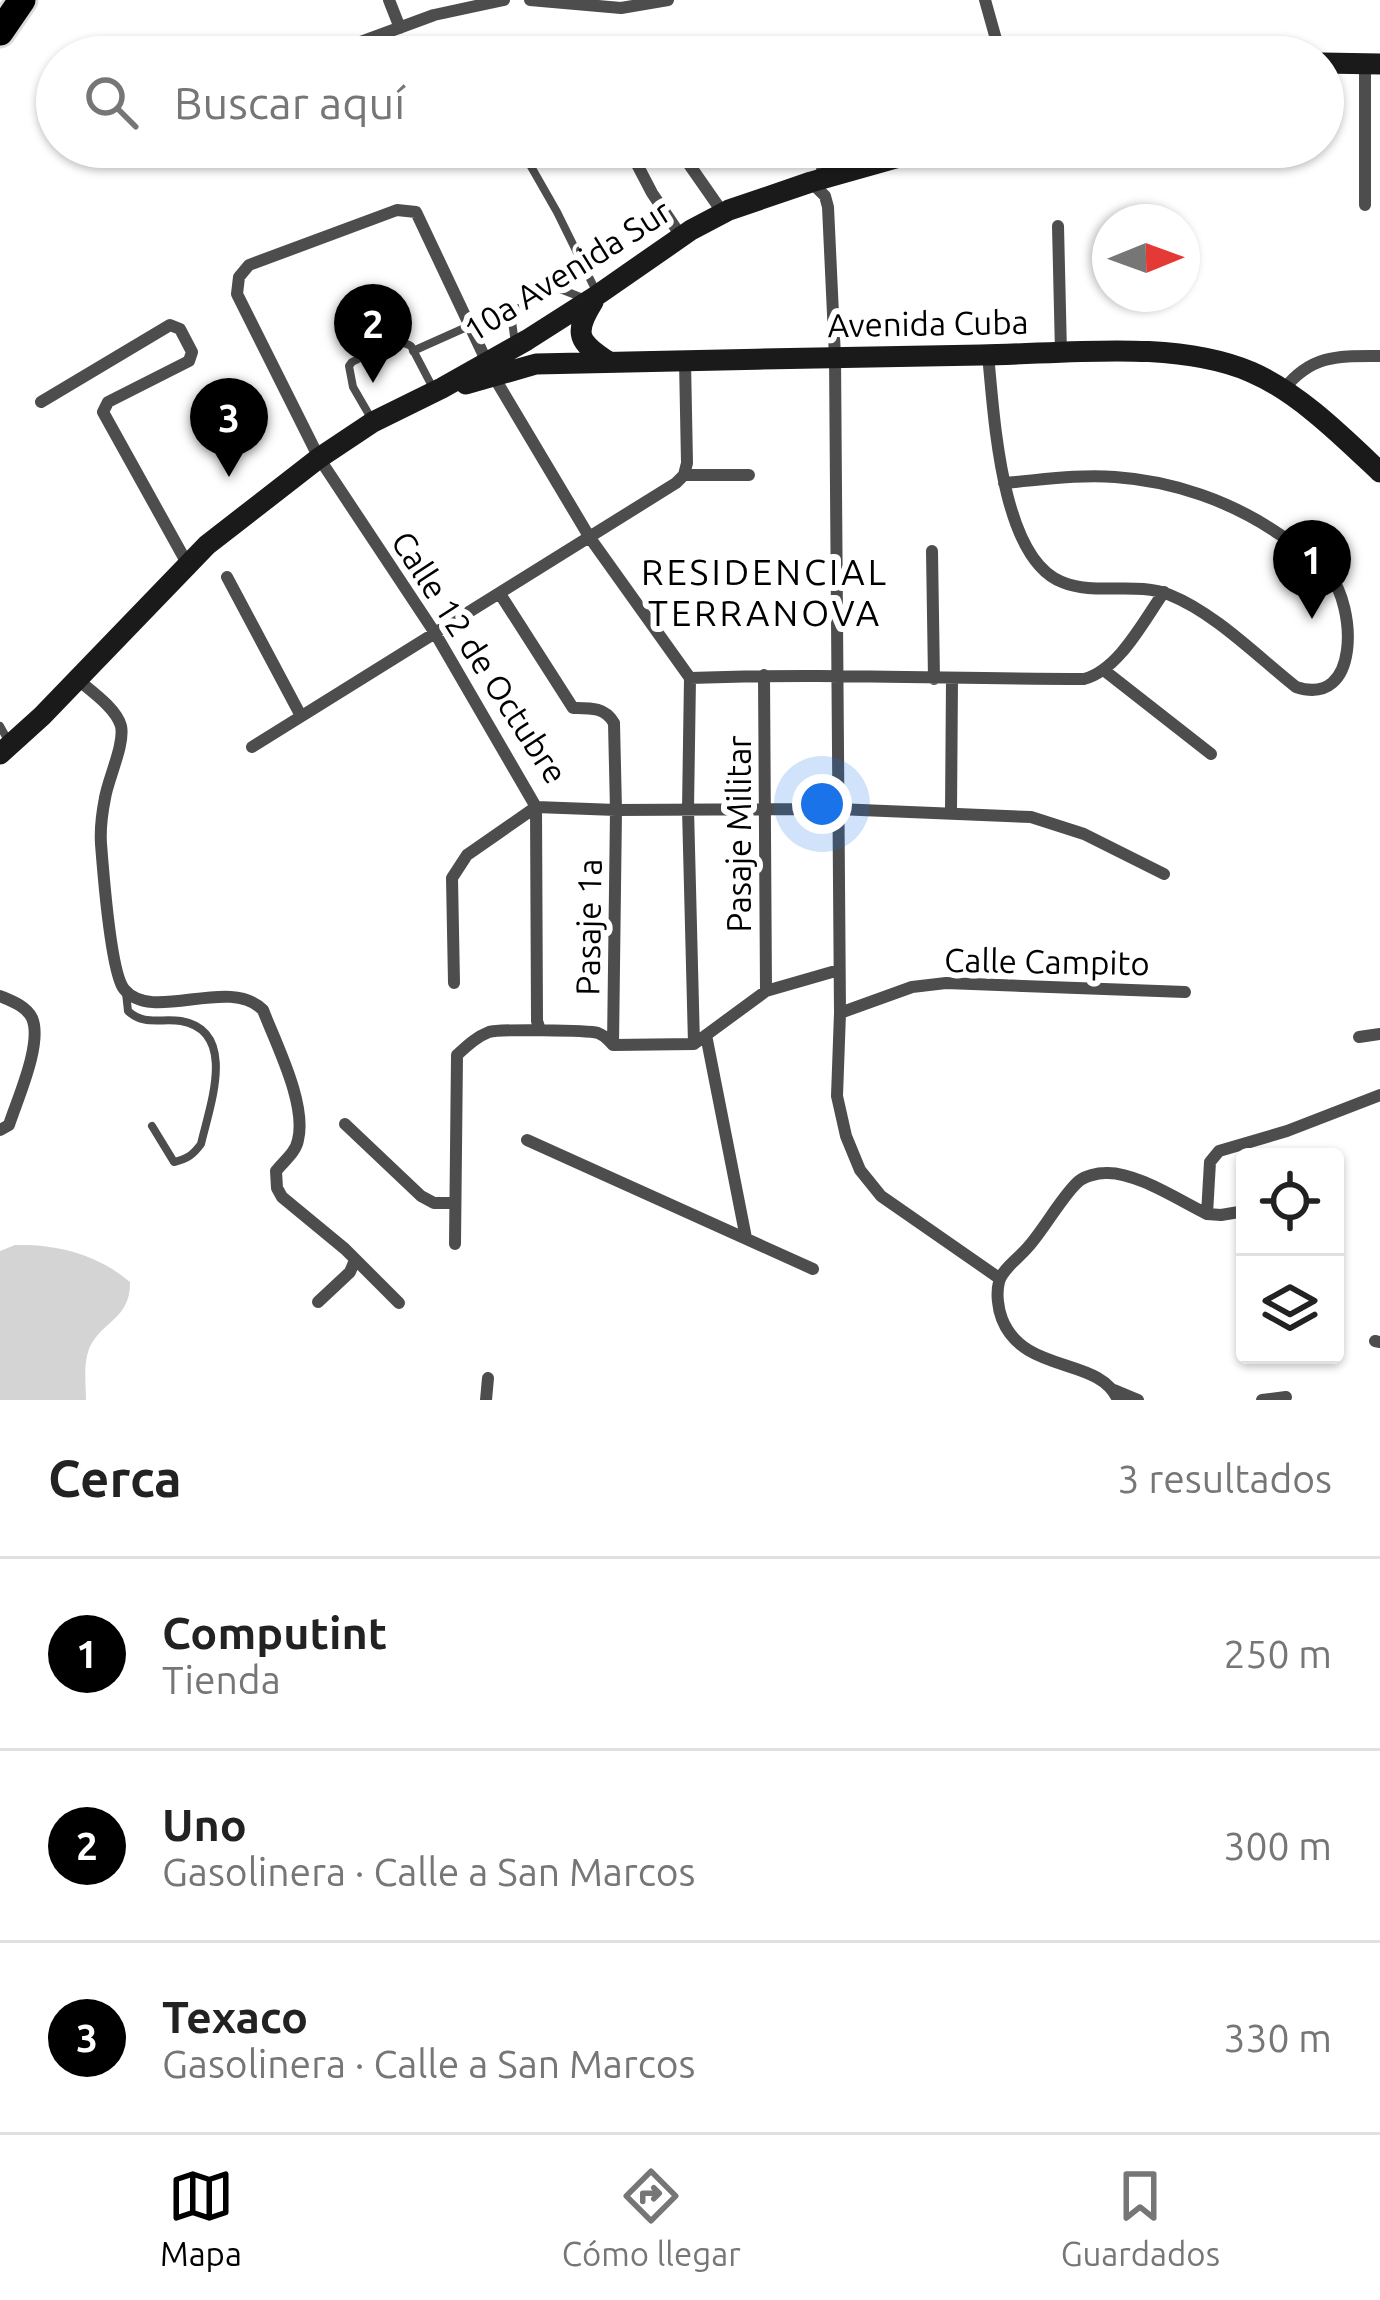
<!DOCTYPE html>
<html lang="es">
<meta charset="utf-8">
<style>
:root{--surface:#fff;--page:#f2f2f2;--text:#222;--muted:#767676;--line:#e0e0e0;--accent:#000}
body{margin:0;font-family:Ubuntu,sans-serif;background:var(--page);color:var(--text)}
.controls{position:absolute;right:36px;bottom:36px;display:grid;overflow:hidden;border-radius:12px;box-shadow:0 3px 9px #0004}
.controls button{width:108px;height:108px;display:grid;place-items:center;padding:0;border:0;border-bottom:3px solid var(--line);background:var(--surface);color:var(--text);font:60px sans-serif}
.compass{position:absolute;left:1092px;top:204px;width:108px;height:108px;border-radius:50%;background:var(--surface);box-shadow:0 3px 9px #0004;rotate:89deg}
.you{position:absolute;left:822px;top:804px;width:42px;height:42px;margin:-30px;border:9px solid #fff;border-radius:50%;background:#1a73e8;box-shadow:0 0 0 18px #1a73e833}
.badge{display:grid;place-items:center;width:78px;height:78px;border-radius:50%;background:var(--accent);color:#fff;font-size:39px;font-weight:700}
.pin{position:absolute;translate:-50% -99px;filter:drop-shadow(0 3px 6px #0008)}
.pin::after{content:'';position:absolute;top:63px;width:42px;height:36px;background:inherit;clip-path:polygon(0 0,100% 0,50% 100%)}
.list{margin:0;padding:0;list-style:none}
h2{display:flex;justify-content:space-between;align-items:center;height:156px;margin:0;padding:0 48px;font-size:51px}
h2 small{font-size:39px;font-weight:400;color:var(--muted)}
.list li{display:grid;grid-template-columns:78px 1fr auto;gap:36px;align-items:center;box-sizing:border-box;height:192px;padding:0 48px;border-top:3px solid var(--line)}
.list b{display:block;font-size:45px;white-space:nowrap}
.list p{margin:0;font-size:39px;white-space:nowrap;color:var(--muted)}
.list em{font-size:39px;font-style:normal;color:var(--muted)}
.icon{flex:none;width:66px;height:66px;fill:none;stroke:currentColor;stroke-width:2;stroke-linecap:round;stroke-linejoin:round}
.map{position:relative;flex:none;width:1380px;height:1400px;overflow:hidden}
.search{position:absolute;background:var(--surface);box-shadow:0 3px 9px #0004;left:36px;right:36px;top:36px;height:132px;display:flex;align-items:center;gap:30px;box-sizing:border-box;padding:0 42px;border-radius:66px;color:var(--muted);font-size:45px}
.sheet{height:732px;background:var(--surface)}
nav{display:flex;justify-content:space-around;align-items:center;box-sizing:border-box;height:168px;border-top:3px solid var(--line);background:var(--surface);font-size:33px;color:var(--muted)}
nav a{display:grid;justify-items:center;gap:6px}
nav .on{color:var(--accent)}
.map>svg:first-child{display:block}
.green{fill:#d4d4d4}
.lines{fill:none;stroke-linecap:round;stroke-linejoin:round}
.highway-casing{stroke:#dbdbdb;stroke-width:33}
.lane{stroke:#4d4d4d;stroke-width:8}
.street{stroke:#4d4d4d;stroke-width:12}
.secondary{stroke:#1a1a1a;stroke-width:21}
.highway{stroke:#000;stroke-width:27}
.labels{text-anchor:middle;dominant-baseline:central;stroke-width:12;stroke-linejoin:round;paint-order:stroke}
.street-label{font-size:33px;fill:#000;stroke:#fff}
.neighbourhood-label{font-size:36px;letter-spacing:3px;fill:#000;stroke:#fff}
</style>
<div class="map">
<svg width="1380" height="1400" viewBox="0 0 1380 1400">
<rect width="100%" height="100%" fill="#fff"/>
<!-- green -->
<path class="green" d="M15 1245C57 1244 97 1254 130 1282 131 1319 101 1321 89 1349 83 1365 86 1384 86 1400H0V1251Z"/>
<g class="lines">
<!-- highway casing -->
<g class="highway-casing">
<path id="highway" d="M0 32 22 0"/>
</g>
<!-- lane -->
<path class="lane" d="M525 156 557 212 597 293
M545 293 555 287 583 298
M515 344 511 313 519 308
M413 351 469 326
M371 418 353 387 349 366 352 362C369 354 394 335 411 346L434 390
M0 726 10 744
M126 993 128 1011C144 1026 161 1018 181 1021 239 1031 209 1108 201 1144 193 1155 187 1159 174 1162L152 1126"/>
<!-- street -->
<path class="street" d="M389 0 400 28
M530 0 621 8 668 0
M985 0 1001 57
M825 48 826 57
M320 57 434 15 504 0
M628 147 652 193 681 236
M677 147 723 213
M821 179 825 147
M811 182 825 196 828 207 835 357 840 1013 837 1096 846 1136 860 1170 881 1196 999 1278
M1365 205V64
M1058 226 1061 353
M988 355C994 412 1000 558 1062 582 1095 596 1136 581 1170 595 1215 613 1258 657 1296 687 1361 708 1356 606 1329 574 1315 557 1297 546 1279 534 1231 501 1173 481 1115 477 1079 474 1041 480 1004 483
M1284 389C1312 354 1339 356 1380 356
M41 402 170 325 180 329 192 352 189 361 108 402 103 412 188 565
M684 475 687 463 685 361
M932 551 934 679
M227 577 301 716
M500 594 573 708C590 708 605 707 614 723L616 810 613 1045
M1105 671 1211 754
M764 675 766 991
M690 678C821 673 953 679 1084 679 1119 670 1144 620 1164 592
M690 678 688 809 694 1044
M77 679C91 691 116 708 121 726 125 744 108 779 105 798 102 813 100 829 101 844 103 870 111 973 124 989 152 1024 229 975 263 1010 276 1044 307 1104 298 1140 296 1152 284 1161 276 1171L277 1188 282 1197 345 1249 399 1303
M252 747 676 483 684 475H749
M536 807 616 810 837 809 1031 817 1084 834 1164 874
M951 812 952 679
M454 983 452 878 467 855 536 807
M0 996C12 1001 26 1006 32 1018 43 1043 17 1100 9 1125L0 1130
M840 1013 912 987 946 983 1185 992
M540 1030 537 1021 536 807 435 633 319 458 237 294 239 277 249 265 397 210 416 212 494 377 590 538 690 678
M706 1035 746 1238
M1359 1037 1380 1034
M345 1124 421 1196 434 1203H455
M527 1140 813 1269
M1207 1214 1210 1162 1219 1151 1287 1131 1380 1095
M455 1244 457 1055C467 1046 476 1037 489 1032 499 1029 587 1030 598 1033 606 1036 607 1039 613 1045L694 1044 766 991 839 970
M318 1302 350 1272 355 1260
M1375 1341 1380 1342
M1114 1390 1138 1400
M486 1400 488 1378
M1118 1400C1100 1356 1024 1375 1002 1319 998 1309 996 1293 999 1282 1002 1269 1019 1258 1028 1247 1043 1231 1064 1193 1079 1181 1085 1176 1098 1173 1105 1173 1135 1171 1180 1201 1207 1214L1221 1215 1245 1211
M1262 1400 1286 1397"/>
<!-- secondary -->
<path class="secondary" d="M1323 63 1380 64
M593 302C573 334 578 342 609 362
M466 384 536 364C684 360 833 358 981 355 1064 354 1174 339 1251 372 1298 392 1343 437 1380 472
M0 754 42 716 207 545 319 458 373 422 442 388 527 340 596 296 691 230 729 210 811 182 935 147"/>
<!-- highway -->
<use href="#highway" class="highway"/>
</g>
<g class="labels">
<!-- street labels -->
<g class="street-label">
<text transform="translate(567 270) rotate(-32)">10a Avenida Sur</text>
<text transform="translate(928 323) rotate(-1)">Avenida Cuba</text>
<text transform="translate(480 657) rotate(57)">Calle 12 de Octubre</text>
<text transform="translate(738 834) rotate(-90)">Pasaje Militar</text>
<text transform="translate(588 927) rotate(-89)">Pasaje 1a</text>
<text transform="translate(1047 961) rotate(1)">Calle Campito</text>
</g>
<!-- neighbourhood labels -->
<g class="neighbourhood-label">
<text x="765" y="571">RESIDENCIAL<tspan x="765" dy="41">TERRANOVA</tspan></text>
</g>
</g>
</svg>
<div class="controls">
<button><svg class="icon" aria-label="locate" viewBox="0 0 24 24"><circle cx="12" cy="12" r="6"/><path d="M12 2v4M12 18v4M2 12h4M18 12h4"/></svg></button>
<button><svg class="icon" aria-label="layers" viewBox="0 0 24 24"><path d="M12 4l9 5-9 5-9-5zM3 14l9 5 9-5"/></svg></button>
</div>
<svg class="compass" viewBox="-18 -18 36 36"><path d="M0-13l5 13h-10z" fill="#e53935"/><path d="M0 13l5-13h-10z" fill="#767676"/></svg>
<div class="you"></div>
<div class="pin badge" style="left:1312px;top:619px">1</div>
<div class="pin badge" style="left:373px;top:383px">2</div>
<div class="pin badge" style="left:229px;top:477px">3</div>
<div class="search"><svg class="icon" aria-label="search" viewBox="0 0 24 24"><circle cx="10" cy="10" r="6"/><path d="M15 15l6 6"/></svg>Buscar aquí</div>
</div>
<section class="sheet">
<h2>Cerca<small>3 resultados</small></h2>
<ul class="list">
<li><span class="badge">1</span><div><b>Computint</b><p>Tienda</p></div><em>250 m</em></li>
<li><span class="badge">2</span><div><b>Uno</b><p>Gasolinera · Calle a San Marcos</p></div><em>300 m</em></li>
<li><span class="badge">3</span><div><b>Texaco</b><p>Gasolinera · Calle a San Marcos</p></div><em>330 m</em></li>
</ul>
</section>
<nav>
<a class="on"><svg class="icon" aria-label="map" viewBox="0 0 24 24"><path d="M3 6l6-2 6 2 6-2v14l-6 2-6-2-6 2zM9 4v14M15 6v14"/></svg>Mapa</a>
<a><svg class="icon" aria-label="directions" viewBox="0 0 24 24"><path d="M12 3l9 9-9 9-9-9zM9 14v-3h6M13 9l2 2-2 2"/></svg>Cómo llegar</a>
<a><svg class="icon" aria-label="saved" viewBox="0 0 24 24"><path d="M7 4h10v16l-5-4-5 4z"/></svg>Guardados</a>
</nav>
